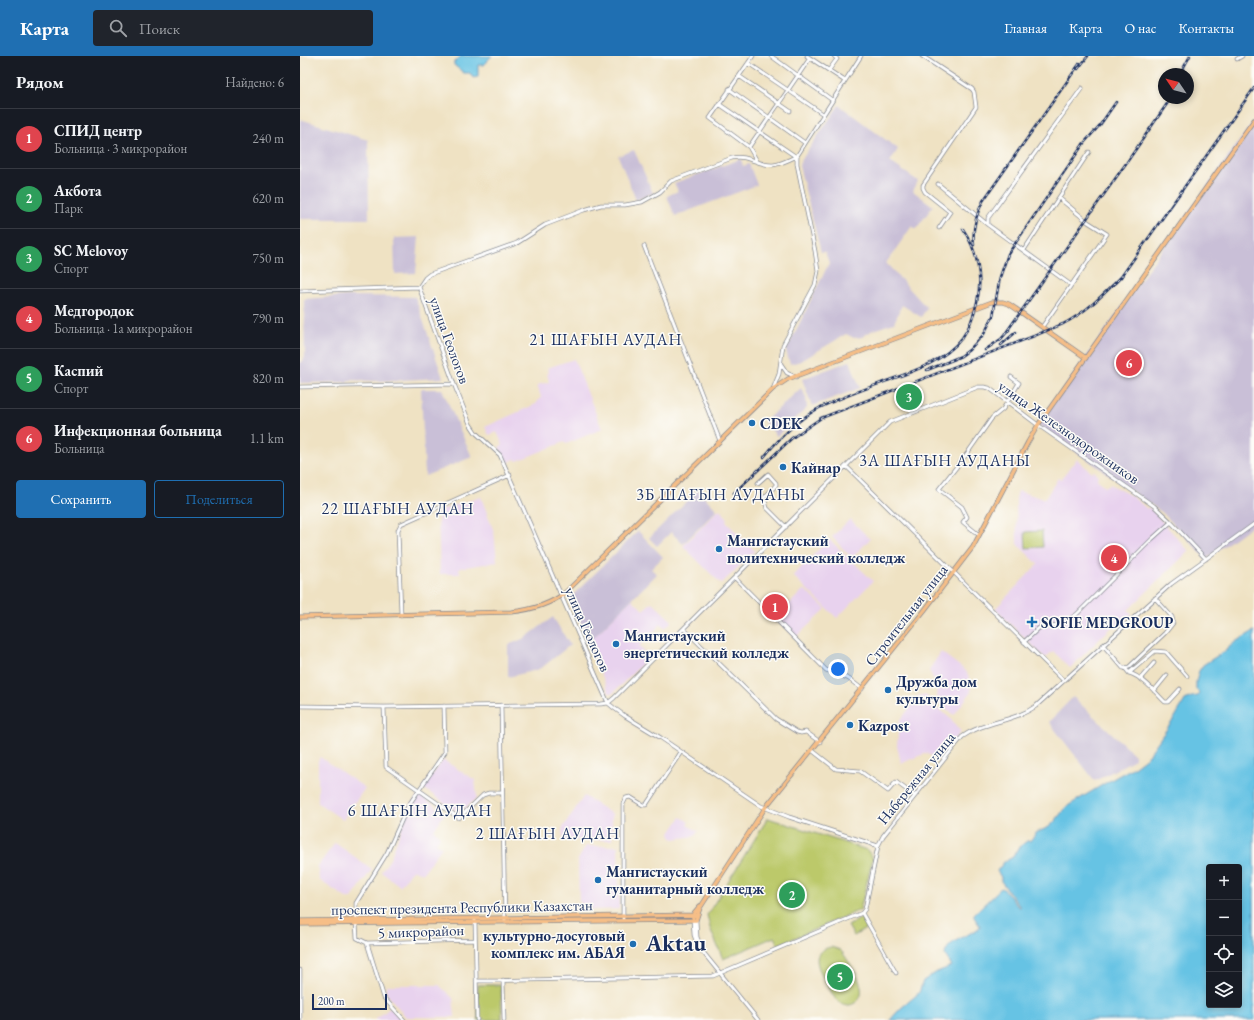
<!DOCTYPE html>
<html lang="ru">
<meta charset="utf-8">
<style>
:root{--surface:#171b24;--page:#20242c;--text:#f1f3f6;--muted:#9ea1a6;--line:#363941;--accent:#1f6fb2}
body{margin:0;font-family:"EB Garamond",serif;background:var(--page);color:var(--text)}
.controls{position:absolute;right:12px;bottom:12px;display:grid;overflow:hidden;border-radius:4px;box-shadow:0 2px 6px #0003}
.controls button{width:36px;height:36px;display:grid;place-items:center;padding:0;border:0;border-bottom:1px solid var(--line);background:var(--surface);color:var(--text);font:20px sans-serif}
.compass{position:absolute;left:858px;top:12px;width:36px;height:36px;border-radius:50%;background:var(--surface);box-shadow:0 2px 6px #0003;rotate:305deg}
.scale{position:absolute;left:12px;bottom:10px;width:75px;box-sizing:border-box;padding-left:4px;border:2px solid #1b2f5e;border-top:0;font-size:11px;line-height:14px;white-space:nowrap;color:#1b2f5e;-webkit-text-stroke:3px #fdfcf7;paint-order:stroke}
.you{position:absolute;left:538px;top:613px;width:14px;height:14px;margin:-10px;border:3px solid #fff;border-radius:50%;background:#1a73e8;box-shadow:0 0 0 6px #1a73e833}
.badge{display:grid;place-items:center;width:26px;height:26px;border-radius:50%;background:var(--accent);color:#fff;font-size:13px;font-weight:700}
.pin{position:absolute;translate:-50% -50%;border:2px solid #fff;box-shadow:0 1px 4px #0006}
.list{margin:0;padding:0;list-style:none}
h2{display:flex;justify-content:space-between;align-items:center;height:52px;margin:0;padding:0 16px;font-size:17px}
h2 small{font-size:13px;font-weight:400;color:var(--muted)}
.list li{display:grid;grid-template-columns:26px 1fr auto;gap:12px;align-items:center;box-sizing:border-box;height:60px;padding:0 16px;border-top:1px solid var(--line)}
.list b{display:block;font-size:15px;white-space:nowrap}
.list p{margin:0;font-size:13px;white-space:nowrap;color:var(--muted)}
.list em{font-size:13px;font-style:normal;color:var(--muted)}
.actions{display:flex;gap:8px;padding:12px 16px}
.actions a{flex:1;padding:9px 0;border:1px solid var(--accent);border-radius:4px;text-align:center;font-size:14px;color:var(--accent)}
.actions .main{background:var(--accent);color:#fff}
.icon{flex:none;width:22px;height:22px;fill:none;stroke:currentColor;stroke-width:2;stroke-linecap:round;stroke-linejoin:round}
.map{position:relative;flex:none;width:954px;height:964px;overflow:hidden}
header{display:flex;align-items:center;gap:24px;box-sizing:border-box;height:56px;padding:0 20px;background:var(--accent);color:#fff}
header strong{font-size:19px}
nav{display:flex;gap:22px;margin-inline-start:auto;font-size:14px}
.search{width:280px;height:36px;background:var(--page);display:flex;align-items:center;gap:10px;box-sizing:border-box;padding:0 14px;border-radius:4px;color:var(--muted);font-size:15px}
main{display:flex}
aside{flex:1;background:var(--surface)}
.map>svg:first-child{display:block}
.built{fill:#e8d2ee}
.industrial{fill:#c9bfd7}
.green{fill:#bcc96a;stroke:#6c7c64}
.water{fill:#66c3e4;stroke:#4079a1;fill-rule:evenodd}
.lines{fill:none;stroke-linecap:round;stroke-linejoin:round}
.minor-casing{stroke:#858890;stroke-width:4.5}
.major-casing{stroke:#858890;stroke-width:5}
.minor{stroke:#fff;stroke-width:3}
.major{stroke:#f6be87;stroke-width:3.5}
.rail-casing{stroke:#1b2f5e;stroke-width:2.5}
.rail{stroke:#fdfcf7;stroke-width:1;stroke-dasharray:3;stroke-linecap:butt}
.poi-dot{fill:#1f6fb2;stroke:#fdfcf7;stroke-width:1.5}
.labels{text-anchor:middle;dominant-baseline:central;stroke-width:3;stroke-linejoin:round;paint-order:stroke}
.street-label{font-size:15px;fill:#1b2f5e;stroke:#fdfcf7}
.poi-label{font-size:15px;font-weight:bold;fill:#1b2f5e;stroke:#fdfcf7;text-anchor:start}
.neighbourhood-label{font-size:16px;letter-spacing:1px;fill:#1b2f5e;stroke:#fdfcf7}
.town-label{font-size:23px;font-weight:bold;fill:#1b2f5e;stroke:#fdfcf7}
</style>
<header>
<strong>Карта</strong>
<div class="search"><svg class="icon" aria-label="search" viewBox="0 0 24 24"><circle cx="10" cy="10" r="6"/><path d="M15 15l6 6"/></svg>Поиск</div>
<nav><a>Главная</a><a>Карта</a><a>О нас</a><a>Контакты</a></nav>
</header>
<main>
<aside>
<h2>Рядом<small>Найдено: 6</small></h2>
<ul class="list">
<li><span class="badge" style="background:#e0444e">1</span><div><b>СПИД центр</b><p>Больница · 3 микрорайон</p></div><em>240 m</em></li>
<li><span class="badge" style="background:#2e9e5b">2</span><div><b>Акбота</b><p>Парк</p></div><em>620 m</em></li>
<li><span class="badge" style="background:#2e9e5b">3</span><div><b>SC Melovoy</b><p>Спорт</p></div><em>750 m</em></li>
<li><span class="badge" style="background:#e0444e">4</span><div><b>Медгородок</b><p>Больница · 1а микрорайон</p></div><em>790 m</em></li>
<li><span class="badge" style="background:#2e9e5b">5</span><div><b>Каспий</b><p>Спорт</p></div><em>820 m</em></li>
<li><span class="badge" style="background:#e0444e">6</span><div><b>Инфекционная больница</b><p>Больница</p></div><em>1.1 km</em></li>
</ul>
<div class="actions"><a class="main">Сохранить</a><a>Поделиться</a></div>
</aside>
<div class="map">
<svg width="954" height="964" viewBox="0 0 954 964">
<rect width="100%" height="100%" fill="#fdfcf7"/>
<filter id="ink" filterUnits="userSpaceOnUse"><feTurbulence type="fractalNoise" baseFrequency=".025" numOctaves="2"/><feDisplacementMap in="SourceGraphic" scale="8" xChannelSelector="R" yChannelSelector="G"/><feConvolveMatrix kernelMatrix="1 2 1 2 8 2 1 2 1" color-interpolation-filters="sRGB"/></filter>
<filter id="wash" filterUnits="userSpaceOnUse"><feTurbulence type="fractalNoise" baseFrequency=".012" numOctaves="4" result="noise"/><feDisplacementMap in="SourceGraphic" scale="16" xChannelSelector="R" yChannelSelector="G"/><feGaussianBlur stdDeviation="0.9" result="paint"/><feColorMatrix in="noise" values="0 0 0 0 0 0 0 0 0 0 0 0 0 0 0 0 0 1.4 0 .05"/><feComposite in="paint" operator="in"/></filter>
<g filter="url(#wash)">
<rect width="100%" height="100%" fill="#efe2c3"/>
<!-- built -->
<path class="built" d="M274 303 302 373 266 388 264 386 217 405 215 403 207 407 199 391 203 389 197 376 189 379 185 371 236 348 241 341 237 329 249 326 247 317H249L247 312Z
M777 403 791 416 794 415 798 419 797 423 805 431 810 428 833 441 847 453 849 451 889 495 828 554 832 558 816 572 813 570 770 612 753 595 745 602 695 553 738 508 717 488 716 443 718 435 745 443 758 422 762 423 764 419Z
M181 441 194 476 197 506 159 512 160 518H140L138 455Z
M419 453 427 461 426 466 455 495 421 528 383 490Z
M550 463 570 483 552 502 532 481Z
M529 483 573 525 537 562 493 520Z
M504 533 526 553 496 581 476 562Z
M332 543 343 554 352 546 372 565 365 572 361 568 339 590 349 601 313 637H309L289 586Z
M641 596 666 615 670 623 671 636 654 659 638 646 635 626 629 614Z
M625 639 634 646 632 648 650 662 661 676 638 704 627 697 601 707 597 690 599 666 618 641Z
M20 701 65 732 43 764 18 747V705Z
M143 704 175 724 177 742 159 757 123 732Z
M119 738 145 757 134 774 140 781 136 787 142 791 122 818 113 813 100 830 81 816 90 803 110 750Z
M284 740 312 758V784H263L262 773Z
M381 761 389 766 387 769 398 775 395 780 374 783 372 782 370 777Z
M35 787 72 813 52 842H46L19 824 18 810Z
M286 790H318L319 853 286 854V849H281V846H279L278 804Z
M86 929H139L153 942 155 961H106L86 937Z
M90 952 102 964H76V963Z"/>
<!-- industrial -->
<path class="industrial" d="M539 49 598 93 590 106 618 125 613 135 633 150 616 173 612 170 586 207 627 252 621 261 602 249 594 267 573 274 562 281 554 282 546 278 501 305 490 308 486 295 529 207 525 196H521L499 110 500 106Z
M0 63 68 84 69 163H0Z
M954 64V468L906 503 863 457 738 369Z
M334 94 353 137 336 144 318 100Z
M441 103 443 110 449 108 457 129 375 160 367 140 378 135 374 127Z
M119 181 116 217 95 218 94 182Z
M48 240 115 241 143 322 78 325 48 324 47 326 0 327V306H3V302L5 301 4 243Z
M550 305 560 332 512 350 502 323Z
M501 332 506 341 507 352 477 380 464 366Z
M121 333H142L172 401 125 420Z
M398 434 417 454 383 488 371 476 357 490 349 482Z
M338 475 363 501 351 513 357 518 289 586 270 542Z
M253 561 270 589 244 610 237 614 208 621V589L225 582Z
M773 641 835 699V703L795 725 749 666Z"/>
<!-- green -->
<path class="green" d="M742 475 743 491 726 492 725 476Z
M468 762 567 794 573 802 560 854 478 889 474 881 423 903 410 872 407 859Z
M561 862 567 872 554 880 548 870Z
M531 891 540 894 543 897C550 909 574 938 553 948 549 950 543 949 539 946 534 943 531 935 528 930 521 917 506 896 531 891Z
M178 929H201L202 964H178Z"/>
<!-- water -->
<path class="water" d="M161 0H192L183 9H178V21L173 22 170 17H164L154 9V7Z
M954 575V964H590L600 953 619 937 623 925 637 916 652 910 645 899C647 884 670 880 680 871V870L674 861V858L701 832 705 834 719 852 720 851 701 825V821L697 815 704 806 713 801 718 792 727 785H730L736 777 749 771 756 764 766 751 804 728 834 711 847 701 874 663 885 644 892 641 898 640 899 637 896 633V626L899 615 903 609 925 595 935 586ZM909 811H939V949H909Z"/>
</g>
<g filter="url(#ink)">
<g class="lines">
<!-- minor casing -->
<g class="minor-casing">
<path id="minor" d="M453 0 410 62 449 91 457 105
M471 0 532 44
M507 0 545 25
M622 0 672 33 674 36 676 51 623 129V132L625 136 650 156 639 172
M937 3 942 0
M448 7 523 58
M529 14 537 3 534 0
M439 20 490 55
M429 33 505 87
M419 48 495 100
M449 91 510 2
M638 128 688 169
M344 190 420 385
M724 194 789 96
M771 229 688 169V162L782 32
M119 231 154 328 170 368 176 377 200 399 308 647 314 652 325 660 361 682 461 750 489 761 578 790
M119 231 125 222 130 218 217 187 245 169 284 154 301 149H325L342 146 360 136 371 125 432 102C447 98 459 110 473 109 481 108 489 104 497 100
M0 235 119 231
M742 271 807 178 788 166 759 142
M481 308 487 317 496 321
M0 331 154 328
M473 333 479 318 483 289 515 229 518 215 515 195 497 108V100L561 0
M546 410 764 625
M458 427 468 418 476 427V429L464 442 467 452 486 471
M679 479 663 466 667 461 662 451 639 433 666 399 692 362 703 353 719 327 711 321
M435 522 526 614 538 618 549 623 562 633
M101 559 98 474 101 468 210 419
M384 573 476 663 497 676 501 677 506 676 520 686
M724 586 739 572 743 570 761 569 777 558 852 483 871 466
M803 589 823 612H825L829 611 865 577 873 567 872 561 855 542
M825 612 829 617 855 595 866 596 887 620
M829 617C843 621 855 636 865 646H868L880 633
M840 623 854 607
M854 635 867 619
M201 649 205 866
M0 650 84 651 301 648 308 647 314 642 590 366 678 331H684L689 332 738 369 854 450 871 466 906 503
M84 651 86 711 159 762 183 739 189 737H202
M513 695 536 713 560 715 588 735 596 726 615 740
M562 857 596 917
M323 862V748L326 742 330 741 343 749H346L381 696
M56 864V847L87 797 108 750 145 696 144 650
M175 864 177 964
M393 864 394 879 398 890 458 964
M396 864 397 881 402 893
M56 867 57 882 67 887 175 884
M67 887 84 942 104 964
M0 914V964
M203 924 204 964
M176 925 413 920 562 857 565 853 578 790 583 780 662 681C684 665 714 666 736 650L871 528 954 468"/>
</g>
<!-- major casing -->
<g class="major-casing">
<path id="major" d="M0 561 211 556C231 554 250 549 266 536L473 333 488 323 692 246H703L709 248 786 302
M393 861 394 857 400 850
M0 865 397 859
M0 868 396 864 400 852 465 752 624 555 673 491 728 386 738 369 954 64"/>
</g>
<!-- minor -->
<use href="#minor" class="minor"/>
<!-- major -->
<use href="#major" class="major"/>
<!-- rail casing -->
<g class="rail-casing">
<path id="rail" d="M778 13 788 0
M880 18 890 0
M674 189C672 174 676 159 683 145L780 7
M705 278 827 106 871 42
M701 289 716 276
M685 294 701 283 709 274
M649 305 661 300 669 294 684 278 693 260 700 221 708 198 784 87 800 69 816 46
M627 314 655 303
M464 401C480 381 498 363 521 351 544 340 568 332 592 323 617 314 645 304 662 282 670 271 674 259 677 246 683 222 677 194 663 173
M434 437 492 382 521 362 734 280C743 276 753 272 763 268 785 257 803 239 821 221L954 32"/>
</g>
<!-- rail -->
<use href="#rail" class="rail"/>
</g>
</g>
<!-- markers -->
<g class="poi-dot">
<circle cx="452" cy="367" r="4"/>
<circle cx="483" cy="411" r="4"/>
<circle cx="419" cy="493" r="4"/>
<path d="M730 560h4v4h4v4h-4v4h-4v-4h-4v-4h4z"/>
<circle cx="316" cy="588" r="4"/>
<circle cx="588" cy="634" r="4"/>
<circle cx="550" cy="669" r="4"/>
<circle cx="298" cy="824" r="4"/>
<circle cx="333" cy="888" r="4"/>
</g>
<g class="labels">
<!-- street labels -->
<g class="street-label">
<text transform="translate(150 284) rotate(70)">улица Геологов</text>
<text transform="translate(769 376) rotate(35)">улица Железнодорожников</text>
<text transform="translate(606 559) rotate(-52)">Строительная улица</text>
<text transform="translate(288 573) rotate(66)">улица Геологов</text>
<text transform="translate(616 722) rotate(-51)">Набережная улица</text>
<text transform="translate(162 851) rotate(-1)">проспект президента Республики Казахстан</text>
<text transform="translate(121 875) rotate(-2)">5 микрорайон</text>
</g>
<!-- poi labels -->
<g class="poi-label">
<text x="460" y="367">CDEK</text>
<text x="491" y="411">Кайнар</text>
<text x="427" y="484">Мангистауский<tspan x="427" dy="17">политехнический колледж</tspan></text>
<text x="741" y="566">SOFIE MEDGROUP</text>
<text x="324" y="579">Мангистауский<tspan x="324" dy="17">энергетический колледж</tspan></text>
<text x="596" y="625">Дружба дом<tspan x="596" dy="17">культуры</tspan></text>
<text x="558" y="669">Kazpost</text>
<text x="306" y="815">Мангистауский<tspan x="306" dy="17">гуманитарный колледж</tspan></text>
<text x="325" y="879" text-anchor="end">культурно-досуговый<tspan x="325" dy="17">комплекс им. АБАЯ</tspan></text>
</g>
<!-- neighbourhood labels -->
<g class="neighbourhood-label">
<text x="306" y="283">21 ШАҒЫН АУДАН</text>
<text x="645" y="404">3А ШАҒЫН АУДАНЫ</text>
<text x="421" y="438">3Б ШАҒЫН АУДАНЫ</text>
<text x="98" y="452">22 ШАҒЫН АУДАН</text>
<text x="120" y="754">6 ШАҒЫН АУДАН</text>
<text x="248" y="777">2 ШАҒЫН АУДАН</text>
</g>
<!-- town labels -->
<g class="town-label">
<text x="376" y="887">Aktau</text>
</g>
</g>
</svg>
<div class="controls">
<button>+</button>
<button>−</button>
<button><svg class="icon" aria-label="locate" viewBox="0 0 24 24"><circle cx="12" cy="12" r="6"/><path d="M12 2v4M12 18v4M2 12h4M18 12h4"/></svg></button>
<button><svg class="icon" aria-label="layers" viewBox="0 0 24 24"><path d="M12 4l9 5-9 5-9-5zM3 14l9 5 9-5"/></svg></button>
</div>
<svg class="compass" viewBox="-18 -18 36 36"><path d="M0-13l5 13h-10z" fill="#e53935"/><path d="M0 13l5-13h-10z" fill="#9ea1a6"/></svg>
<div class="scale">200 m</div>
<div class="you"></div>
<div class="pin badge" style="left:475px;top:551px;background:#e0444e">1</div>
<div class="pin badge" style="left:492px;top:839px;background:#2e9e5b">2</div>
<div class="pin badge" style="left:609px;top:341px;background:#2e9e5b">3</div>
<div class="pin badge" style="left:814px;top:502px;background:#e0444e">4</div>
<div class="pin badge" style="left:540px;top:921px;background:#2e9e5b">5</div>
<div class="pin badge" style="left:829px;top:307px;background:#e0444e">6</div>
</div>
</main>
